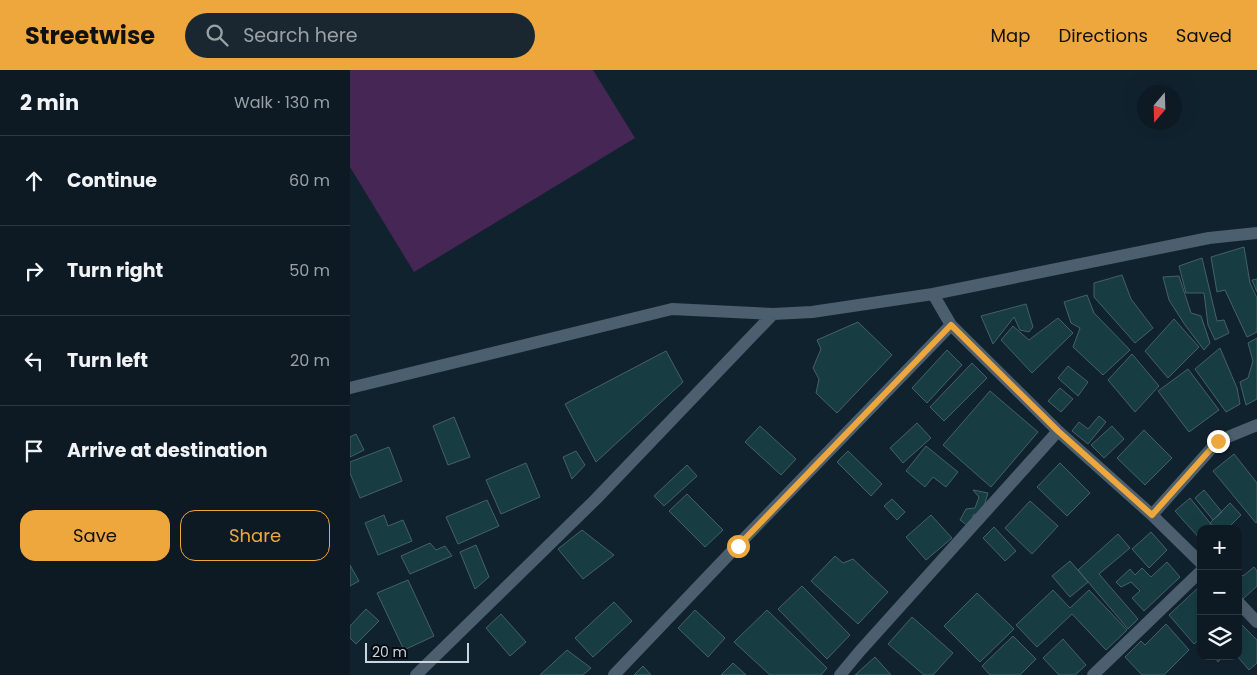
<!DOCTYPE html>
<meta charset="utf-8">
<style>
:root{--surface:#0d1a23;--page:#1b2730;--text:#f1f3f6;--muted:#9aa1a6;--line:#2d3841;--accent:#eea73d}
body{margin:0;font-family:Poppins,sans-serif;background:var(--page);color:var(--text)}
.controls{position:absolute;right:15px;bottom:15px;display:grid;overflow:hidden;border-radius:10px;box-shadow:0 5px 20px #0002}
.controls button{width:45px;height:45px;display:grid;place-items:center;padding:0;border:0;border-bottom:1px solid var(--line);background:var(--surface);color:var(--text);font:25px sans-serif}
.compass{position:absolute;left:787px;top:15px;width:45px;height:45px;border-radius:50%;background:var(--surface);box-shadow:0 5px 20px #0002;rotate:199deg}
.scale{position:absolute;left:15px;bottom:12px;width:104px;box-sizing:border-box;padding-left:5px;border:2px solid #cbd5de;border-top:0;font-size:14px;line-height:18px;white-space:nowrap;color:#cbd5de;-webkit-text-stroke:4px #050b10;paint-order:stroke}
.stop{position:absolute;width:15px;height:15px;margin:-11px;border:4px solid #eea73d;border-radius:50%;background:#fff}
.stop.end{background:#eea73d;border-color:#fff;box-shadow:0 1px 5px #0008}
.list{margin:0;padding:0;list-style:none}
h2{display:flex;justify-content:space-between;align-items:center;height:65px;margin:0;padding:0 20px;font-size:21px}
h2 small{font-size:16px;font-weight:400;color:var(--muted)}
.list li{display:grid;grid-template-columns:32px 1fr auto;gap:15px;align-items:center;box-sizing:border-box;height:90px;padding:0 20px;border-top:1px solid var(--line)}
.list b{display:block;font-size:19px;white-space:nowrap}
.list em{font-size:16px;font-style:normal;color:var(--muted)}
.actions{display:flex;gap:10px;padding:15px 20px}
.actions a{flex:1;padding:11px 0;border:1px solid var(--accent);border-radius:15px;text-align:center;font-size:18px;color:var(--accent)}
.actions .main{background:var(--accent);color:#111}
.icon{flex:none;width:28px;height:28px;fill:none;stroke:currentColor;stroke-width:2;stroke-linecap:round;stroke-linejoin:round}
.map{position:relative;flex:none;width:907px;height:605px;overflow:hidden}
header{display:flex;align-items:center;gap:30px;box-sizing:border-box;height:70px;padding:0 25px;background:var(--accent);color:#111}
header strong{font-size:24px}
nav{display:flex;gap:28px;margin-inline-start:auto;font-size:18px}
.search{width:350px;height:45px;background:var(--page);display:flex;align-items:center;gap:12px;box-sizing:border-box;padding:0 18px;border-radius:28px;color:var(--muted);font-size:19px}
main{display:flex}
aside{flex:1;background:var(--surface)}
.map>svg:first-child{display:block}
.green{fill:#452655}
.building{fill:#173d43;stroke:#456166}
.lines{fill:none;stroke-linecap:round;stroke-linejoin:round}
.minor{stroke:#4c5f6e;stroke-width:12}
.route{stroke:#eea73d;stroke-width:6}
</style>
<header>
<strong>Streetwise</strong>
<div class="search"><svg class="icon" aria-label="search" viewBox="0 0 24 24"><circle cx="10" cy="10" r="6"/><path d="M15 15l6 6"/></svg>Search here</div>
<nav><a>Map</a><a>Directions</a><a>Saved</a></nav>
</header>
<main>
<aside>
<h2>2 min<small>Walk · 130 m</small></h2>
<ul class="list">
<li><svg class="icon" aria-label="ahead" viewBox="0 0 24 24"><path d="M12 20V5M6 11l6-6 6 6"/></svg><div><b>Continue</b></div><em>60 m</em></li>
<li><svg class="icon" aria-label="right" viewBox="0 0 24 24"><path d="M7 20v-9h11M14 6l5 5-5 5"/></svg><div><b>Turn right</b></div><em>50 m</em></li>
<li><svg class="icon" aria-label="left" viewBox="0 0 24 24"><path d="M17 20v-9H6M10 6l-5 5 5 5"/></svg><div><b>Turn left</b></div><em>20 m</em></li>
<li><svg class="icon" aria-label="arrive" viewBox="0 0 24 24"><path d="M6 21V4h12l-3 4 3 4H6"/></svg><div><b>Arrive at destination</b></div></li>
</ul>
<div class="actions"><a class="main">Save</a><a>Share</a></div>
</aside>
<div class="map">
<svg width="907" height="605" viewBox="0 0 907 605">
<rect width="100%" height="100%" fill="#11222f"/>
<!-- green -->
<path class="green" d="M0 0H243L285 68 64 202 0 97Z"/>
<!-- building -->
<path class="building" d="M894 177 900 213 907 228V262L897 267 875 220 867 222 861 187Z
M852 188 867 251 874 250 879 263 865 270 858 255 854 223H836L829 196Z
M772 205 781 229 803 258 785 273 744 227V213Z
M829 206 841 243 851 246 860 273 854 280 835 255 819 230 813 207Z
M907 209V222L902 210Z
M737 225 744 243 780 280 753 305 723 277 730 258 721 253 714 232Z
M676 234 683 257 679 262 670 260 664 247 643 274 631 246Z
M708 248 723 263 682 303 651 270 663 256 679 270Z
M824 249 849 277 818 308 795 281Z
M508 252 542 285 487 343 466 323 469 309 463 298 471 279 467 270Z
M907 268V329L896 335 890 312 898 308 903 291 898 273Z
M870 278 887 318 890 334 876 342 845 299Z
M597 280 612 295 577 333 562 318Z
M316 281 333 312 246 392 215 334Z
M782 284 809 316 785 342 758 310Z
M622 293 637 308 594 351 580 337Z
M718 296 738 312 728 326 708 308Z
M838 299 869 340 839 362 808 321Z
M710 318 723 329 711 342 698 331Z
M640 321 688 362 641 417 593 375Z
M749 346 756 352 738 374 722 361 729 352 738 359Z
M104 347 120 387 98 395 83 356Z
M567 353 581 368 553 393 540 378Z
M410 356 446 389 431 405 395 372Z
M762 356 774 369 754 388 741 375Z
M794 360 822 388 795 415 767 388Z
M6 364 14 380 0 387V367Z
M576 376 608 402 596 417 583 407 575 417 556 401Z
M39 377 52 411 10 428 0 403V392Z
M226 381 235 395 222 409 213 387Z
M498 381 532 414 521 426 487 392Z
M884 384 907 413V452L906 453 863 401Z
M176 393 190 427 151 444 136 410Z
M710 393 740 423 717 446 687 417Z
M337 395 347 406 314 436 304 426Z
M623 420 638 423 632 443 623 445 622 453 617 455 610 450 616 439 625 438 629 427Z
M854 420 872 442 863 450 845 428Z
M337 424 373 460 355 477 319 441Z
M840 428 865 459H851V470L825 441Z
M542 429 555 442 547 450 534 436Z
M137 430 149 456 108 474 96 447Z
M680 431 708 456 682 484 655 458Z
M880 433 891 445 877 459H865L860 453Z
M34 445 38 456 53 450 62 471 28 485 15 453Z
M581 445 602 468 576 490 556 467Z
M644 457 666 481 655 491 633 468Z
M232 460 264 485 233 509 208 479Z
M801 462 817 480 799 498 782 479Z
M768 464 780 478 749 504 788 549 778 559 728 500Z
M80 473 86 480 95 476 102 486 60 504 51 486Z
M126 475 139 507 125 519 110 482Z
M485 486 493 493 503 489 538 522 508 554 461 511Z
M720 491 738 512 720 527 702 506Z
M817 492 830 507 794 541 782 528 790 521 781 512 771 517 766 512 780 499 785 505 792 498 801 507Z
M0 495 9 511 0 516Z
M904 497 907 501V516L893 529 888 524V502L893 506Z
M58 510 84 566 54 580 27 523Z
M851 515V568L844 574 819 545Z
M452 516 500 565 477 589 428 539Z
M703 520 720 538 739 520 777 560 756 580 722 544 687 577 666 555Z
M627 523 664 559 630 592 594 556Z
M264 532 282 551 243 587 225 568Z
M16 539 29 551 6 574 0 568V556Z
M345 540 375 568 358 587 328 558Z
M417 540 477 598 471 605H420L384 572Z
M151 544 176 572 160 586 136 558Z
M562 547 603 583 583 605H574L538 574Z
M888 551 907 570V593L899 600 887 586Z
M816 554 839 580 814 605H792L775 587 791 571 795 575Z
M663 566 686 589 670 605H640L632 596Z
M713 569 736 595 725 605H709L693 588Z
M217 580 241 598 233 605H190Z
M864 586H874L868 592Z
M525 587 541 605H505Z
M383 593 396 605H371Z
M293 596 301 605H284Z"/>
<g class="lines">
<!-- minor -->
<path class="minor" d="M583 224 601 255 708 361 802 445 851 493
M0 318 322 239 423 244 462 242 583 224 859 168 907 163
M802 445 868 371 907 355
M888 532 907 552
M66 605 246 429 423 244
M264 605 387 476 601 255
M490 605 510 581 708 361
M743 605 851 501"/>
</g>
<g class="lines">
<!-- route -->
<path class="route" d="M388 476 601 255 708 361 802 445 868 371"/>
</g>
</svg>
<div class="controls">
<button>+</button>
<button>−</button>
<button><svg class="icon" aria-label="layers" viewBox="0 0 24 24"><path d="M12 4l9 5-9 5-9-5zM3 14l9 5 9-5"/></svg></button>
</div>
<svg class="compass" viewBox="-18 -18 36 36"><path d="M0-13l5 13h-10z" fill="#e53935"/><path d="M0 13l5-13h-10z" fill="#9aa1a6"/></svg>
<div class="scale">20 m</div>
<div class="stop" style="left:388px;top:476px"></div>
<div class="stop end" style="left:868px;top:371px"></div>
</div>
</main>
